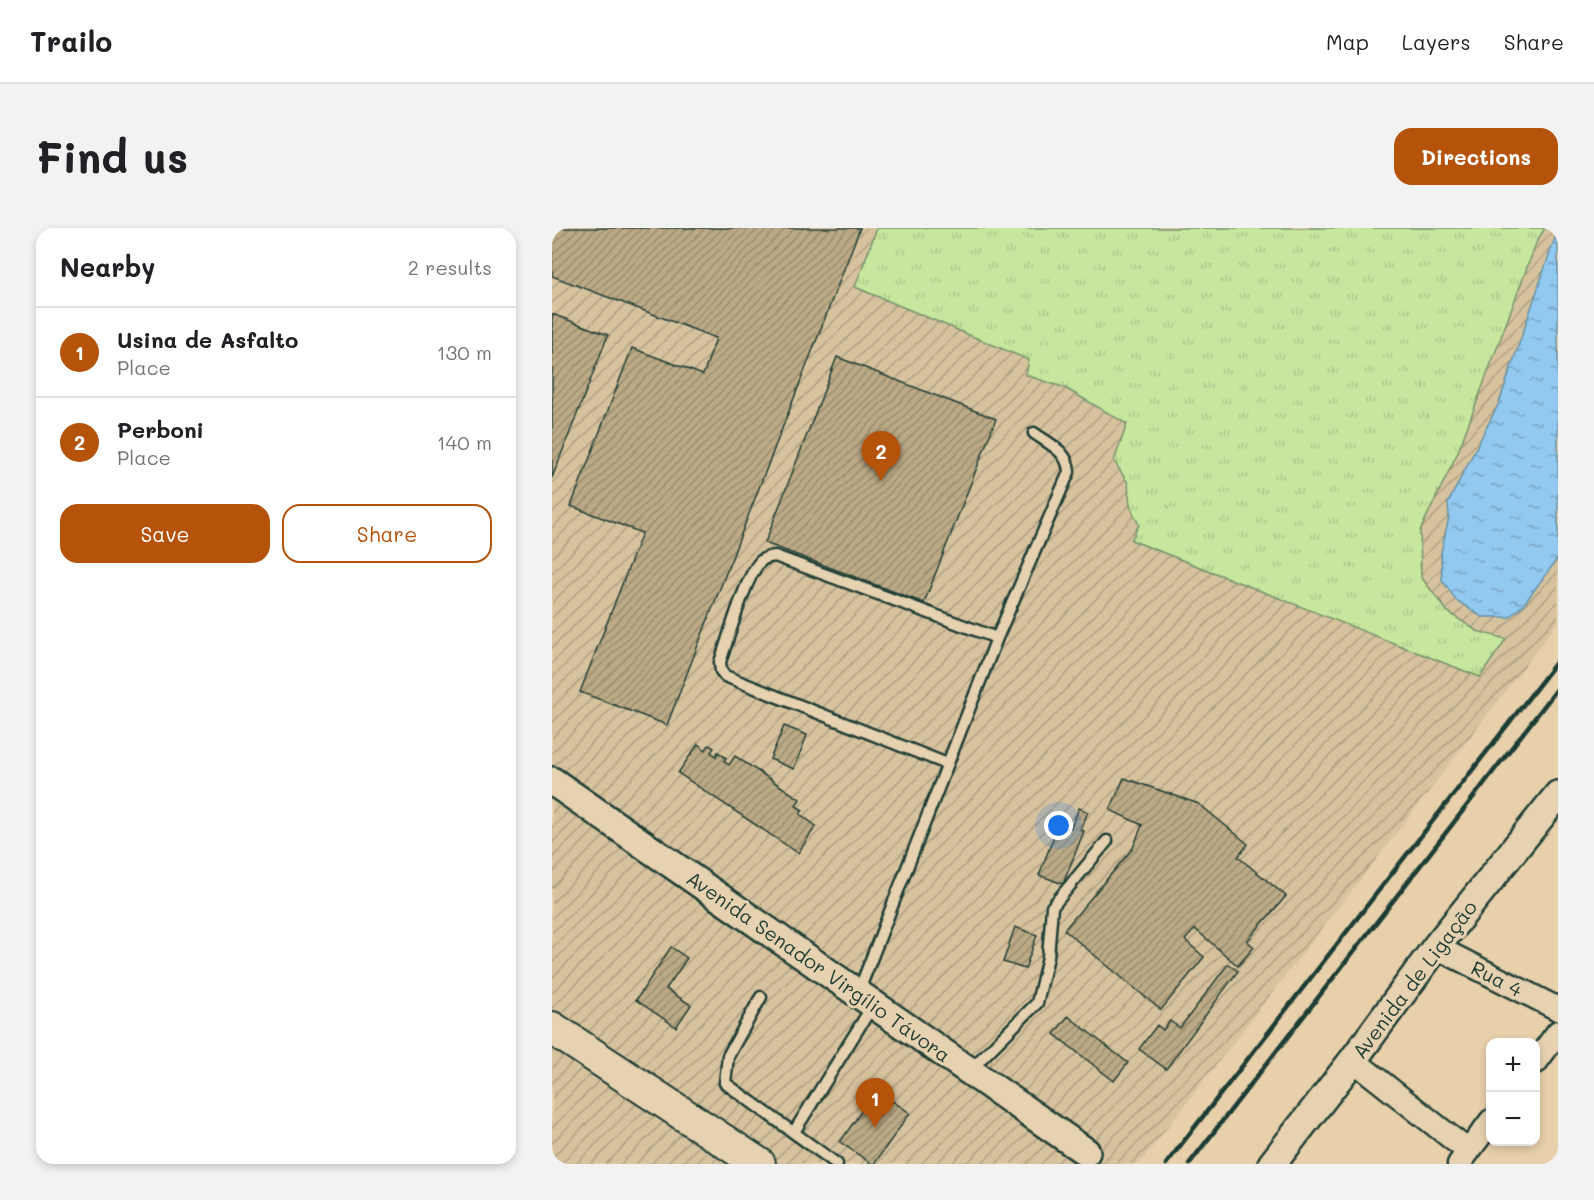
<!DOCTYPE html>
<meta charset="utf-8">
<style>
:root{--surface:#fff;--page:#f2f2f2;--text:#202124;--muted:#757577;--line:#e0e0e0;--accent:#b45309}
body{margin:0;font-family:Mali,sans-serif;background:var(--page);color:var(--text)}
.controls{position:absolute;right:18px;bottom:18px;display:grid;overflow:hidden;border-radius:12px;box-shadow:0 3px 9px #0003}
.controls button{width:54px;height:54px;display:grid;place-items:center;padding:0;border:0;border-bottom:2px solid var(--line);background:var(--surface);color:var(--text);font:30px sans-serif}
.you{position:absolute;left:507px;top:598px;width:21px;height:21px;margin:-15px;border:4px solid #fff;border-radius:50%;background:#1a73e8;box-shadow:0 0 0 9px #1a73e833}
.badge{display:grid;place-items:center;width:39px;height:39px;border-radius:50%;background:var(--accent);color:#fff;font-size:20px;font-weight:700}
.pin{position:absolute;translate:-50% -50px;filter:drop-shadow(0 2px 3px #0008)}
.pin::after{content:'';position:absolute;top:32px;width:21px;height:18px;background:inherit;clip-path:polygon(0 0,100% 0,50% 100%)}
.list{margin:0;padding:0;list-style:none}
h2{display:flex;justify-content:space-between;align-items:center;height:78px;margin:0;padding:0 24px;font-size:26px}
h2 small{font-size:20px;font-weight:400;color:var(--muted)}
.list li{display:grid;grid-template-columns:39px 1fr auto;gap:18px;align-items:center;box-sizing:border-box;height:90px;padding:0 24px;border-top:2px solid var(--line)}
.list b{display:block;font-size:22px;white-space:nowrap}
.list p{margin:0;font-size:20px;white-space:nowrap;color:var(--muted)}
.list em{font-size:20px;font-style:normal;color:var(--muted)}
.actions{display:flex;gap:12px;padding:18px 24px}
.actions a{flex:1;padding:14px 0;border:2px solid var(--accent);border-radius:18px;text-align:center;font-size:21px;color:var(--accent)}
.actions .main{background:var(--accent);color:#fff}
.map{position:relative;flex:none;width:1006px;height:936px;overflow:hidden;border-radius:18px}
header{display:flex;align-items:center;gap:36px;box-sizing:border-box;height:84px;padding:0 30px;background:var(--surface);border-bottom:2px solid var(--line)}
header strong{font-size:28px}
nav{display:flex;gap:33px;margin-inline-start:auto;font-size:21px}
.intro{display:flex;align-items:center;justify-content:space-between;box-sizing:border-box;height:144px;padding:0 36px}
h1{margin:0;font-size:42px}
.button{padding:15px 27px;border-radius:18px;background:var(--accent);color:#fff;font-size:21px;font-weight:700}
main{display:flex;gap:36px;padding:0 36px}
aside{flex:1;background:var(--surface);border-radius:18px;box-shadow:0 3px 9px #0003}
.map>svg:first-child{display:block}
.industrial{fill:url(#industrial-furrows)}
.grass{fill:url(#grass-tufts);stroke:#73926a;stroke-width:1.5}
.water{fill:url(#water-ripples);stroke:#6491a5;stroke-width:1.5}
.building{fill:url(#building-hatch);stroke:#1f3d34;stroke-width:1.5}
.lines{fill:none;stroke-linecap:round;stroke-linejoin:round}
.service-casing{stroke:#1f3d34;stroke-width:15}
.minor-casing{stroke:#1f3d34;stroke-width:27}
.tertiary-casing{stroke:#1f3d34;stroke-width:32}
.secondary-casing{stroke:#1f3d34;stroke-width:36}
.service{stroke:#e6d1b0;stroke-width:10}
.minor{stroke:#e6d1b0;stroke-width:22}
.tertiary{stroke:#e6d1b0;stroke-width:27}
.secondary{stroke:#e6d1b0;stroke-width:32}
.rail{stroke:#1f3d34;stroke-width:4.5}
.labels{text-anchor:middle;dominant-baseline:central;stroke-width:6;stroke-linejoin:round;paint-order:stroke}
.street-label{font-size:20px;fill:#1f3d34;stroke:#e6d1b0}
</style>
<header>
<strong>Trailo</strong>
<nav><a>Map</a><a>Layers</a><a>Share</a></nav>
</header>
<div class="intro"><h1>Find us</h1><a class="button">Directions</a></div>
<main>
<aside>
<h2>Nearby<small>2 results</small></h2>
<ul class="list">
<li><span class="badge">1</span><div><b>Usina de Asfalto</b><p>Place</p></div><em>130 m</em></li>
<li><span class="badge">2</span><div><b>Perboni</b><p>Place</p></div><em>140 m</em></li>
</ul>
<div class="actions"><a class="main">Save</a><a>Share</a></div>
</aside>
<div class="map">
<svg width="1006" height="936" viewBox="0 0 1006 936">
<defs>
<pattern id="industrial-furrows" width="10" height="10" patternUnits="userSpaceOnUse" patternTransform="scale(1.5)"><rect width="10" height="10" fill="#d7c29e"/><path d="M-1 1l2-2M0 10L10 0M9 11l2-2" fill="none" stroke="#ae9f82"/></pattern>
<pattern id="grass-tufts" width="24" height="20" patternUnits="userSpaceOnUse" patternTransform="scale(1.5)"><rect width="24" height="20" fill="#c7e79f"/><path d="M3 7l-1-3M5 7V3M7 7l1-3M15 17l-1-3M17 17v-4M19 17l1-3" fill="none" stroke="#aac78a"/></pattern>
<pattern id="water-ripples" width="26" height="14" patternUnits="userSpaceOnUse" patternTransform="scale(1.5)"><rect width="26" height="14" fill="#92c9f0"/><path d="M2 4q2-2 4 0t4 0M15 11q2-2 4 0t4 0" fill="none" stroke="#77a4c3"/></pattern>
<pattern id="building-hatch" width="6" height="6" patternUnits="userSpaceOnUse" patternTransform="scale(1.5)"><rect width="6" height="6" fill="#bcaa86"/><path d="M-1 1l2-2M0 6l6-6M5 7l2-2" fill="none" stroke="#988c6e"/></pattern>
</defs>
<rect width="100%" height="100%" fill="#e8d0ab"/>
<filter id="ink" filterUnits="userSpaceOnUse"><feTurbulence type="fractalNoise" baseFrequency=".0167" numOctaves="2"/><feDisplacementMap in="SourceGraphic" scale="12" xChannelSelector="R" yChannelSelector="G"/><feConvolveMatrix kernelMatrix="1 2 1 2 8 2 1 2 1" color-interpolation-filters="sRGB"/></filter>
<g filter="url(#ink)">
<!-- industrial -->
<path class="industrial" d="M0 0H1006V394L874 567 587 936H0Z"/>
<!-- grass -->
<path class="grass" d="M325 0H993L985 13 906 224 868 303 869 349 896 384 925 403 954 411 928 449 579 312 587 297 578 278 576 255 562 233 575 196 513 160 474 147 477 132 303 59Z"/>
<!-- water -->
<path class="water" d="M1006 1V330L972 376 957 389H930L904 372 890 352 889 324 897 289 896 275 947 175Z"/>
<!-- building -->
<path class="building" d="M0 0H308L115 497 28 464 90 305 19 278 80 120 151 147 164 110 0 48Z
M0 86 56 107 0 250Z
M285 129 444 191 372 375 213 315Z
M232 498 255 507 242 541 218 531Z
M146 516 154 522 157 517 162 520 159 524 164 528 166 524 174 530 172 533 177 537 183 528 248 571 244 578 251 582 248 586 264 598 246 625 126 545Z
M572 550 647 576 696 616 686 629 734 668 695 713 702 719 686 738 643 701 633 712 652 729 609 782 512 702 581 620 590 597 558 582Z
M527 580 536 584 528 602 532 603 511 656 487 647 507 595 519 600Z
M463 699 485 707 473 741 451 734Z
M119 719 135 730 114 761 139 777 124 799 84 772Z
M676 736 686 743 614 841 587 821 605 797 611 802 618 793 628 800Z
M516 788 576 835 562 853 502 806Z
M324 862 358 885 322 936H320L288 914Z"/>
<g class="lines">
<!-- service casing -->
<g class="service-casing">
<path id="service" d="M395 536 173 448 169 443 168 434C176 412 194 345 210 332 214 329 218 329 223 328L445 410
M306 765 445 410 517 244C516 223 497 216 482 205
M209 769 176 828 173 855 285 936
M418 842 485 775 496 729 500 679 555 613
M242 904 321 777"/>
</g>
<!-- minor casing -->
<g class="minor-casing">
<path id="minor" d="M884 719 1006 781
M801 832 916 923
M984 834 1006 804
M907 936 939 893"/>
</g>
<!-- tertiary casing -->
<g class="tertiary-casing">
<path id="tertiary" d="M0 553 534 924
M720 936 801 832 884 719 1006 567"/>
</g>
<!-- secondary casing -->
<g class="secondary-casing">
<path id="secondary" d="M0 800 207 936"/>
</g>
<!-- service -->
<use href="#service" class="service"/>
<!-- minor -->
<use href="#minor" class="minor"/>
<!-- tertiary -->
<use href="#tertiary" class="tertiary"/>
<!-- secondary -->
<use href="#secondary" class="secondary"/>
<!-- rail -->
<path class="rail" d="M614 936 1006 432
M637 936 1006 460"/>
</g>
</g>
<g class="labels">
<!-- street labels -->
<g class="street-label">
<text transform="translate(267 738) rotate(35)">Avenida Senador Virgílio Távora</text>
<text transform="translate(945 750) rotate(27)">Rua 4</text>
<text transform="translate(862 751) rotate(-53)">Avenida de Ligação</text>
</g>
</g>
</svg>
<div class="controls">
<button>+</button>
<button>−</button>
</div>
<div class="you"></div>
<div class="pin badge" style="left:323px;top:900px">1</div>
<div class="pin badge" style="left:329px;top:253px">2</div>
</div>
</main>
